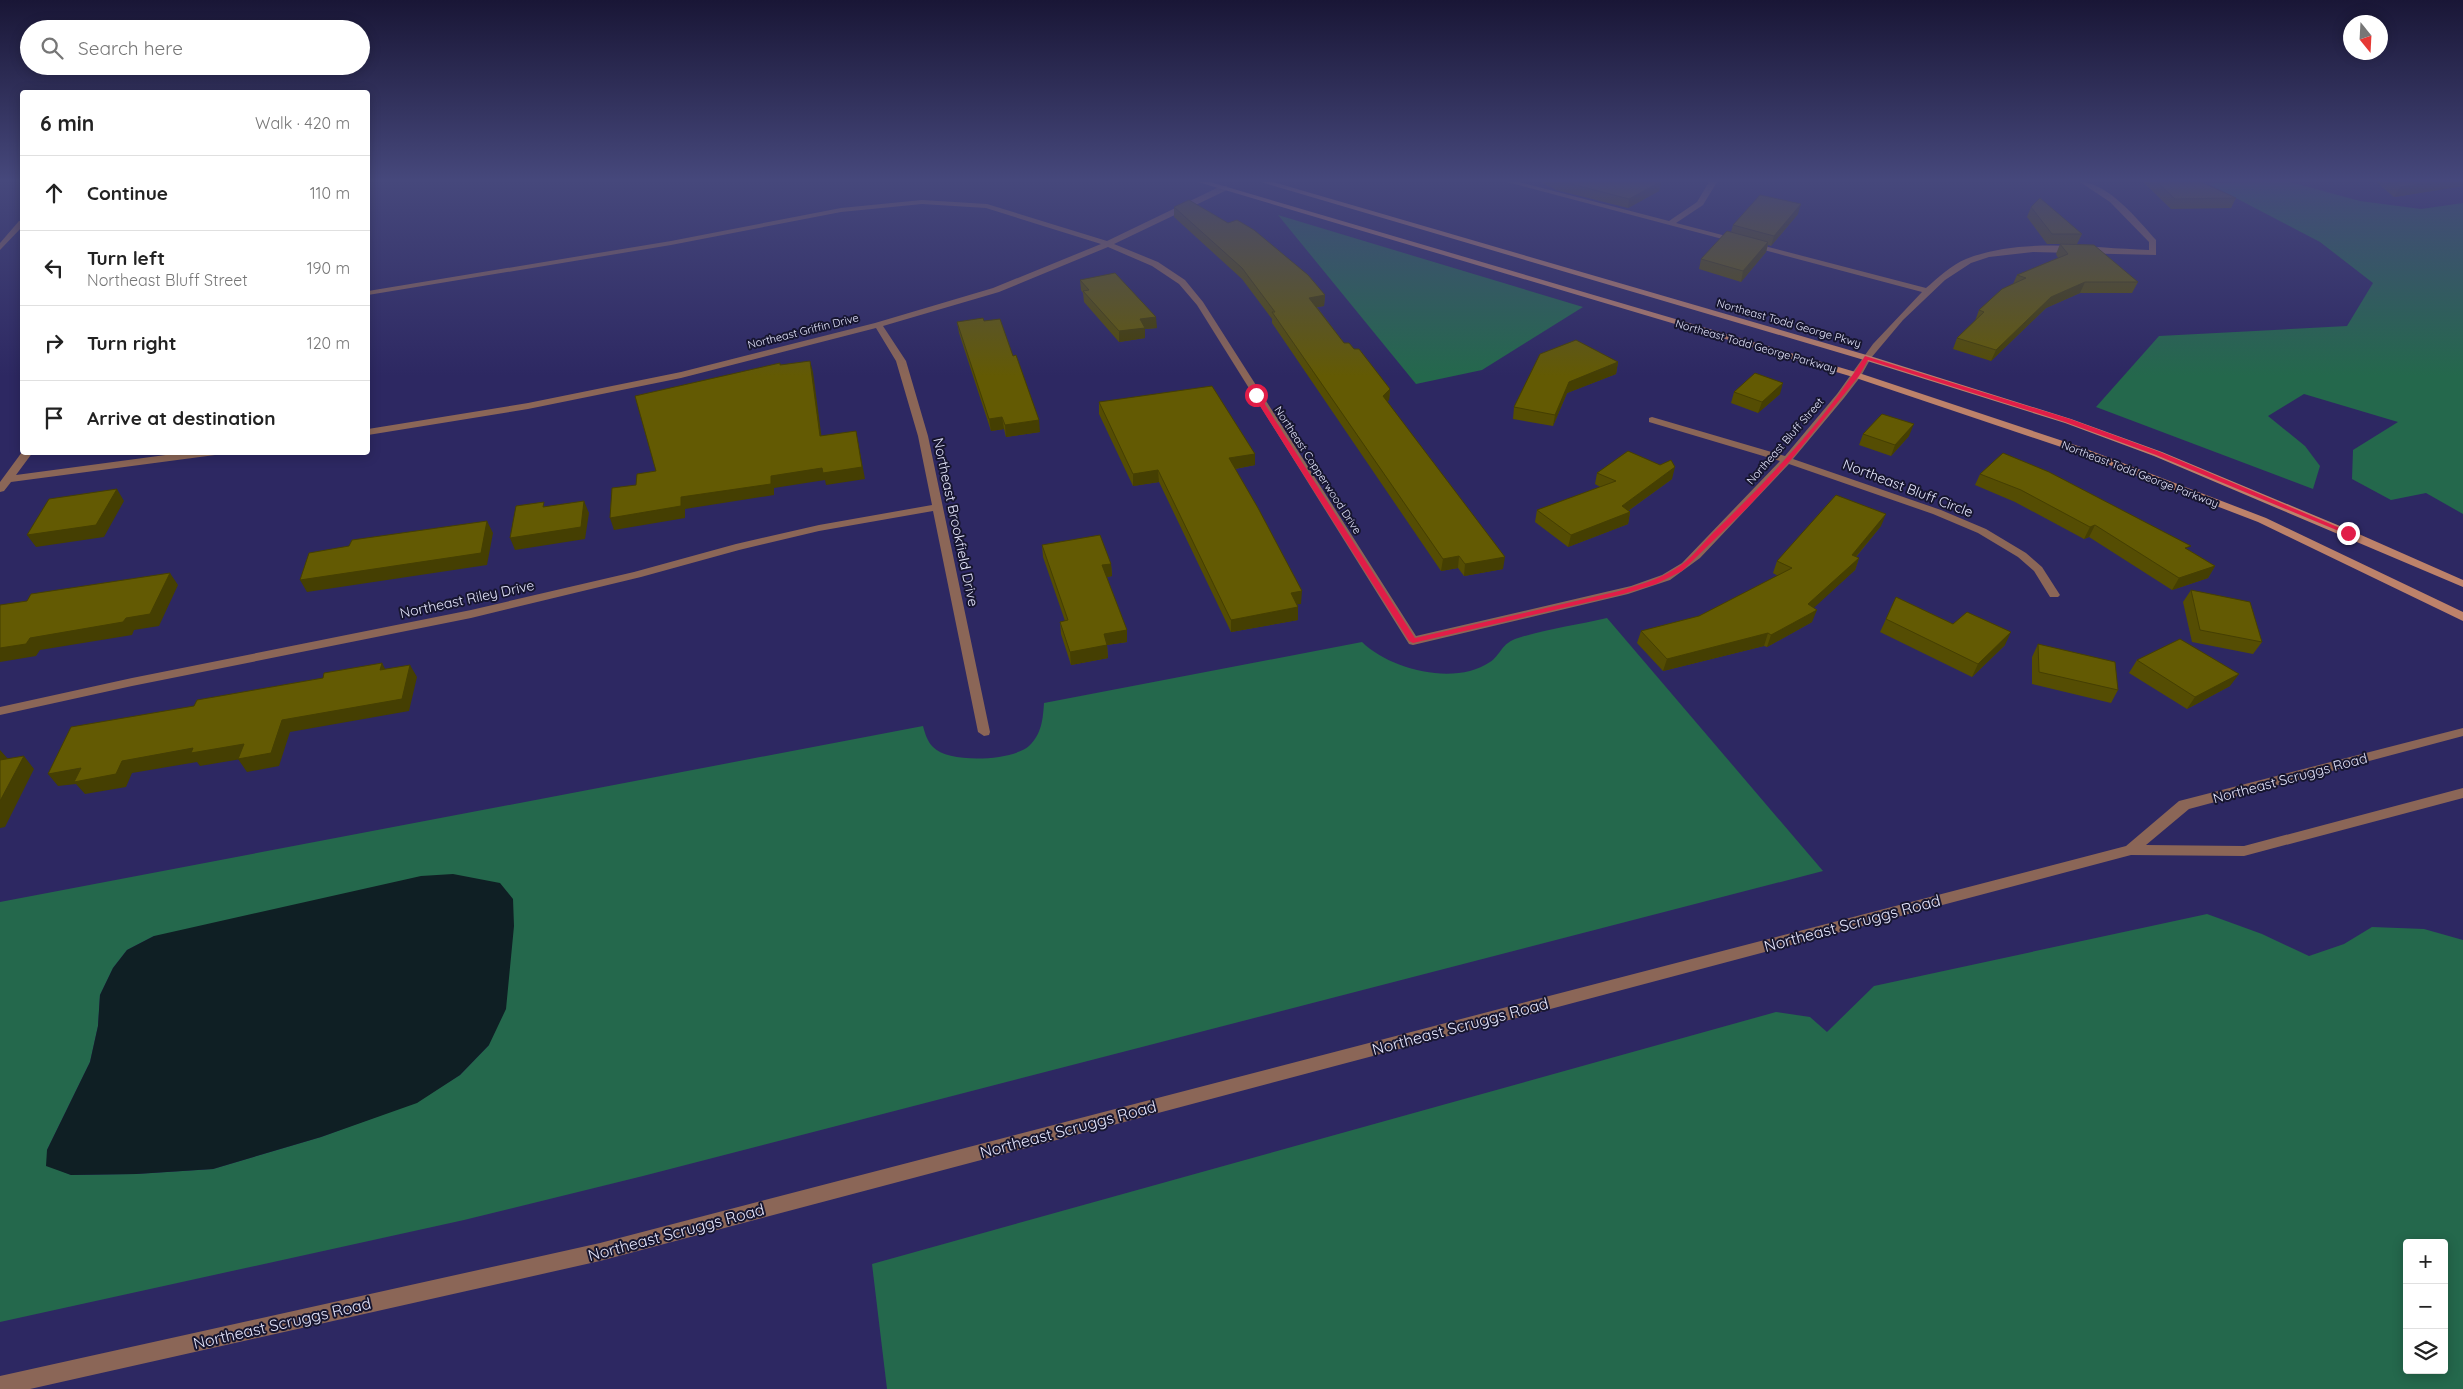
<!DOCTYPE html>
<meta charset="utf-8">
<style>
:root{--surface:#fff;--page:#f2f2f2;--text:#222;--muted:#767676;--line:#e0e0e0}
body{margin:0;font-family:Quicksand,sans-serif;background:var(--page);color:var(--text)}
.controls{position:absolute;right:15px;bottom:15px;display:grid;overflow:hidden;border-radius:5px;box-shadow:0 2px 12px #0003}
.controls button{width:45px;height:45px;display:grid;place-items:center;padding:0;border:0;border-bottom:1px solid var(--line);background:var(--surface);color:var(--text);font:25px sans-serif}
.compass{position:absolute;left:2343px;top:15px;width:45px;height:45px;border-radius:50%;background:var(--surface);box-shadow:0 2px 12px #0003;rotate:162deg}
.stop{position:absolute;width:15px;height:15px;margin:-11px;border:4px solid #e11d48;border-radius:50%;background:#fff}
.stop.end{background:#e11d48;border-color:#fff;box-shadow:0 1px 5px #0008}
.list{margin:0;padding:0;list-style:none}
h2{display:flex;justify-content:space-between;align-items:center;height:65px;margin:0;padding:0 20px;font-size:21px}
h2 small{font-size:16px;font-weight:400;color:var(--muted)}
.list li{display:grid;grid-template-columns:32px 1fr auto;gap:15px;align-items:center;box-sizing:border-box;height:75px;padding:0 20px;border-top:1px solid var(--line)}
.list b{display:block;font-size:19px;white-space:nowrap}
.list p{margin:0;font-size:16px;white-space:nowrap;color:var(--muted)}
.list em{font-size:16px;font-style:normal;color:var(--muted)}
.icon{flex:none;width:28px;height:28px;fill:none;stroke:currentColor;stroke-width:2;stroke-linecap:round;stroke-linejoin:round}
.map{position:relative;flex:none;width:2463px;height:1389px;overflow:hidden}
.search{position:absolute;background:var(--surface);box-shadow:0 2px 12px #0003;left:20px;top:20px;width:350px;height:55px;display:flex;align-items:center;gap:12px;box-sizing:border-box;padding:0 18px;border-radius:28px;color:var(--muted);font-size:19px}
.panel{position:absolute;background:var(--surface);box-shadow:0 2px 12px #0003;left:20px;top:90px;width:350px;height:365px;border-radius:5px}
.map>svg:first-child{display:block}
.green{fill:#24684c;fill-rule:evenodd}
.water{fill:#0f1f24}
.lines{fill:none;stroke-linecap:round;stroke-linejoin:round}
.minor{fill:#8b6657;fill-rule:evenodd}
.tertiary{fill:#8b6657;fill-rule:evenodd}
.secondary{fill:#bd826a;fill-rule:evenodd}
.wall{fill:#554d03}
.shaded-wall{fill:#453f02}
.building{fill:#635a03;stroke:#453f02}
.route{fill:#e11d48}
.labels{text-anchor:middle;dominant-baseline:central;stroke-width:4;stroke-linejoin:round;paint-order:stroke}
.far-street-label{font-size:11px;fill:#e4e5fc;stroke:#171630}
.street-label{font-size:14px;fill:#e4e5fc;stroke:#171630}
.near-street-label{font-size:16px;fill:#e4e5fc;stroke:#171630}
</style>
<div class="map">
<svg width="2463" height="1389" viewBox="0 0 2463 1389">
<rect width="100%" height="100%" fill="#2d2862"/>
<!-- green -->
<path class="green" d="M2290 182 2360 201 2421 209 2463 203V514L2426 493 2391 500 2352 479 2353 450 2398 422 2304 394 2268 416 2305 446 2320 466 2313 489 2096 407 2159 336 2347 326 2373 283 2320 242 2207 183Z
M1278 215 1583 307 1482 370 1416 384Z
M1607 618 1823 871 643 1176 464 1220 0 1322V902L923 726C925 733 927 741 933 747 949 764 1012 761 1029 746 1042 734 1043 718 1044 703L1362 642C1391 670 1455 686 1490 662 1501 655 1501 643 1518 638 1546 629 1578 625 1607 618ZM154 936 489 1045 460 1075 417 1102 321 1137 213 1169 136 1174 71 1175 47 1165V1150L90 1062 98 1026 100 995 113 968 127 950Z
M2207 914 2262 934 2309 956 2344 944 2372 927 2424 929 2463 940V1389H887L872 1264 1776 1012 1810 1017 1827 1032 1874 986ZM2407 1243H2444V1370H2407Z"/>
<!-- water -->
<path class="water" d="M453 874 500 883 513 899 514 926 506 1009 489 1045 460 1075 417 1103 321 1137 213 1169 136 1174 71 1175 46 1166 47 1150 90 1062 98 1026 100 995 113 968 127 950 154 936 421 876Z"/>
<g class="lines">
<!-- minor -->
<path class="minor" d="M1507 182H1519L1669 221 1697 202 1709 182H1717L1703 205 1676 223 1926 288C1938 278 1951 265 1966 259 2020 237 2092 248 2149 250V242L2110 202 2080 182C2108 182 2139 221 2156 240V255L2033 252 1989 257 1971 263 1945 280 1903 320 1871 358 1861 376 1844 398 1793 459 1941 510 1986 529 2026 553 2042 567 2060 595 2058 597H2050L2034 571 2018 557 1978 533 1933 514 1789 464 1700 558 1670 580 1628 594 1413 645 1409 644 1197 305 1179 284 1152 266 1108 247 999 292 883 326 906 361 928 436 990 732 989 735 984 736 978 732 933 511 819 531 739 550 641 577 471 618 132 686 0 715V707L132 678 471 610 634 572 736 544 819 525 932 505 918 436 896 361 876 328 681 378 528 409 368 435V429L528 403 681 372 875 323 993 288 1101 244 986 208 922 204 841 212 671 245 368 295V291L671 241 841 208 922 200 987 204 1107 241 1221 186H1227V190L1114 244 1158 262 1185 280 1203 302 1416 636 1631 586 1662 575 1682 563 1780 461 1649 422V418L1652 417 1785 456 1837 394 1873 344 1922 292Z
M19 221H22V227L0 250V243Z
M22 452H33L16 475 188 452H220L215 455 11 482 4 491 0 492V482Z"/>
<!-- tertiary -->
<path class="tertiary" d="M2463 728V736L2189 809 2146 845 2244 846 2463 788V798L2244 856 2131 855 600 1261 30 1389H0V1376L600 1243 2126 846 2179 801Z"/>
<!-- secondary -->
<path class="secondary" d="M1198 182H1210L1859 373 2081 447 2266 518 2463 612V621L2258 522 2073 451 1853 377Z
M1261 182H1273L1870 356 2071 419 2162 452 2352 531 2463 580V587L2154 456 2065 423 1864 360Z"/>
</g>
<!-- wall -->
<path class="wall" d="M1541 182H1661L1659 191 1628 208 1556 190Z
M2143 182H2201L2236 198 2231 208 2171 209Z
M2376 182H2463V186L2394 197Z
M1174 207 1325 295 1324 306 1317 307 1344 343 1354 349 1390 389 1389 400 1387 401 1503 569 1464 576 1458 568 1441 571 1272 323V319L1242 279 1174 217Z
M2031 207 2082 234 2077 244H2047L2027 217Z
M1798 214 1771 246 1768 245 1766 252 1741 282 1699 269 1701 259 1731 232 1733 225Z
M2060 244 2138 282 2132 293H2080L2046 308 1991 361 1953 349 1957 338 1975 321 1979 310 2013 284 2017 275 2058 258 2056 254Z
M1080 280 1157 328 1145 329V338L1119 342 1084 302 1083 293 1081 290Z
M957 322 1040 432 1006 437 1004 429 991 431 959 333Z
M1618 362 1616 374 1567 393 1553 426 1513 419 1514 407Z
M1734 392 1780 394 1758 413 1731 403Z
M1099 402 1255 465 1235 469 1301 604H1297L1298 607V620L1231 632 1159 482 1133 486 1099 414Z
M1863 434 1909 436 1891 456 1859 445Z
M1597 473 1672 479 1628 511 1630 512 1628 524 1568 547 1535 522 1537 510 1600 487 1595 484Z
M1980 474 2189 550 2215 566 2208 578 2172 590 2089 537 2084 539 2015 502 1975 485Z
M1881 526 1856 557 1859 558 1855 570 1813 608 1812 622 1767 647 1764 646 1663 671 1637 643 1641 631 1699 616 1778 576 1773 573 1777 561Z
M1042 545 1111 564 1112 576 1107 577 1127 642 1107 645 1108 658 1071 665 1061 634 1060 622 1065 621 1043 557Z
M2191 590 2262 642 2253 654 2192 642 2183 602Z
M1886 619 1953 624 2005 645 1972 677 1880 632Z
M2038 644 2118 690 2111 703 2032 684V657Z
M2137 660 2230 686 2187 709 2129 673Z"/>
<!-- shaded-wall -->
<path class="shaded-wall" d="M1661 182 1659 191 1628 208 1629 199Z
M2433 182H2463V186L2394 197 2400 187Z
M1801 204 1798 214 1771 246 1774 236Z
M1768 242 1766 252 1741 282 1743 271Z
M2085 282 2080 293 2046 308 1991 361 1996 350 2051 297Z
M1325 295 1324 306 1309 308V298Z
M1156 317 1157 328 1145 329V338L1119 342V331L1140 319Z
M810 361 813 372 823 448 820 436Z
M1618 362 1616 374 1567 393 1553 426 1555 415 1569 382Z
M1783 383 1780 394 1758 413 1762 402Z
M1390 389 1389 400 1382 407 1383 396Z
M1002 417 1004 429 991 431 989 419Z
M1039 420 1040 432 1006 437 1005 425Z
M1914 424 1909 436 1891 456 1895 445Z
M856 431 865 479 826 485 825 480 774 488V495L685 509V518L614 530 610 518 681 497 771 476Z
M1255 454V465L1229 470V458Z
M1675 467 1672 479 1622 515 1630 512 1628 524 1568 547 1571 535 1622 506Z
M1158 470 1159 482 1133 486V474Z
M117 489 124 501 104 537 36 547 27 535Z
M584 501 589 513 585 539 515 550 510 538Z
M1886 514 1881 526 1847 567 1852 555Z
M487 521 493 533 487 565 307 592 300 580Z
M2095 525 2089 537 2084 539 2090 527Z
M1459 556 1458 568 1441 571 1443 559Z
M1505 557 1503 569 1464 576 1465 564Z
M1859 558 1855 570 1804 617 1808 604Z
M1111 564 1112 576 1103 578 1102 565Z
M2215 566 2208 578 2172 590 2179 578Z
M170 573 178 585 159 626 134 630 132 635 40 650 36 656 0 662V648L30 638 126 618Z
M1302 591 1301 604 1291 605V593Z
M1298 607V620L1231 632V620Z
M1817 610 1812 622 1767 647 1771 635Z
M1127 630V642L1107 645 1108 658 1071 665 1070 652 1104 634Z
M2011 632 2005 645 1972 677 1978 664Z
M1768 633 1764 646 1663 671 1667 659Z
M382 663 389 676 380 670Z
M410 665 417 677 409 711 290 732 279 766 247 772 238 759 282 720Z
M2239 674 2230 686 2187 709 2195 697Z
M244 744 253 757 200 766 197 762 132 773 126 787 85 794 76 784 58 786 48 774 193 748Z
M0 750 9 760 0 773Z
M24 756 34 769 5 827 0 828V801Z"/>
<!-- building -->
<path class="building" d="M1564 182H1660L1629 199Z
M2157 182H2201L2236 198 2175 199Z
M2394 182H2433L2400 187Z
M1760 195 1801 204 1774 236 1733 225Z
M2040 198 2082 234H2052L2031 207Z
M1189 200 1228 223 1237 220 1254 230 1308 275 1325 295 1309 298 1344 343H1349L1354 349H1359L1390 389 1383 396 1505 557 1465 564 1459 556 1443 559 1272 312H1275L1242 268 1174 207Z
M1727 231 1768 242 1743 271 1701 259Z
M2060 244 2094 245 2138 282H2085L2051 297 1996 350 1957 338 1984 312 1979 310 2002 289 2026 278 2017 275 2068 254Z
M1115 273 1156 317 1140 319 1145 328 1119 331 1083 291 1089 290 1080 280Z
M983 318 984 321 1000 319 1013 356 1016 355 1039 420 1005 425 1002 417 989 419 957 322Z
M1576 340 1618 362 1569 382 1555 415 1514 407 1540 354Z
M810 361 820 436 856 431 862 467 823 473 822 468 771 476V484L681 497V506L610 518 612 488 636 485 637 474 656 471 635 396 780 363V365Z
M1755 373 1783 383 1762 402 1734 392Z
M1212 386 1255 454 1229 458 1258 508 1302 591 1291 593 1298 607 1231 620 1158 470 1133 474 1099 402Z
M1882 414 1914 424 1895 445 1863 434Z
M1628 451 1660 465 1671 460 1675 467 1622 506 1630 512 1571 535 1537 510 1616 481 1597 473Z
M2003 453 2049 472 2191 546 2185 548 2215 566 2179 578 2095 525 2090 527 2021 490 1980 474Z
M117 489 96 525 27 535 49 499Z
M1836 495 1886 514 1852 555 1859 558 1808 604 1817 610 1771 635 1768 633 1667 659 1641 631 1699 616 1792 568 1777 561Z
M584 501 581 527 510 538 516 506 544 502 543 507Z
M487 521 481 553 300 580 309 553 349 546 352 540Z
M1100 535 1111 564 1102 565 1127 630 1104 634 1107 645 1070 652 1060 622 1068 620 1042 545Z
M170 573 150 614 126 618 123 622 30 638 26 644 0 648V605L27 601 31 594Z
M2191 590 2250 602 2262 642 2200 630Z
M1896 597 1953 624 1967 612 2011 632 1978 664 1886 619Z
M2180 639 2239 674 2195 697 2137 660Z
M2038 644 2115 662 2118 690 2039 672Z
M382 663 380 670 410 665 402 699 282 720 271 753 238 759 244 744 191 753 193 748 122 761 116 774 74 782 81 768 48 774 71 727 194 706 197 700 323 678 324 673Z
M24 756 0 801V760Z"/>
<!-- sky -->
<linearGradient id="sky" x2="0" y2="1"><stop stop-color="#191636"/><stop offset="0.48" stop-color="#46487c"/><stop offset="1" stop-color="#46487c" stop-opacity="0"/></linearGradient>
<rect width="2463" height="376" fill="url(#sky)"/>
<!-- route -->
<path class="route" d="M1865 356 2070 419 2160 452 2352 533 2346 534 2156 455 2065 422 1868 360 1859 376 1790 461 1747 508 1682 571 1656 584 1623 594 1413 643 1409 641 1253 395 1256 393 1259 395 1415 638 1619 591C1638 585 1658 580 1675 569 1690 561 1702 544 1714 532 1768 480 1825 420 1865 356Z"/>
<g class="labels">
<!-- far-street labels -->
<g class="far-street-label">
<text transform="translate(1789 323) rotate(16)">Northeast Todd George Pkwy</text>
<text transform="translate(803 331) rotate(-14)">Northeast Griffin Drive</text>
<text transform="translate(1756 346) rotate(16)">Northeast Todd George Parkway</text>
<text transform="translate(1785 441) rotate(-49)">Northeast Bluff Street</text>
<text transform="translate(1318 470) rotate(57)">Northeast Copperwood Drive</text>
<text transform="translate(2140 474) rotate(21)">Northeast Todd George Parkway</text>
</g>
<!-- street labels -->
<g class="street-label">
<text transform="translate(1908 488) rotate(21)">Northeast Bluff Circle</text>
<text transform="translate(956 522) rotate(78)">Northeast Brookfield Drive</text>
<text transform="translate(467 599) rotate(-12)">Northeast Riley Drive</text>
<text transform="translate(2290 778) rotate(-15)">Northeast Scruggs Road</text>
</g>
<!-- near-street labels -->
<g class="near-street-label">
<text transform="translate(1852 923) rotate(-15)">Northeast Scruggs Road</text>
<text transform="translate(1460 1026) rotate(-15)">Northeast Scruggs Road</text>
<text transform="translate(1068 1129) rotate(-15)">Northeast Scruggs Road</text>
<text transform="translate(676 1232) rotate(-15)">Northeast Scruggs Road</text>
<text transform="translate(282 1323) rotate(-13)">Northeast Scruggs Road</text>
</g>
</g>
</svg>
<div class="controls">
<button>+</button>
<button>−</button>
<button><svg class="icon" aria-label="layers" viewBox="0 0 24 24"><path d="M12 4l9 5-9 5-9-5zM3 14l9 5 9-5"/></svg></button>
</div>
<svg class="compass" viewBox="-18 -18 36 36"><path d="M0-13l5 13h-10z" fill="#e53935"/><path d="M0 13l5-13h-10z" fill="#767676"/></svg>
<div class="stop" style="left:1256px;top:395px"></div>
<div class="stop end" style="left:2348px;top:533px"></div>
<div class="search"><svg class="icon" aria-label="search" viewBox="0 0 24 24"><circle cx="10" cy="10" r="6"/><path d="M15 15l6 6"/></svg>Search here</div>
<section class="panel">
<h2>6 min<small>Walk · 420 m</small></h2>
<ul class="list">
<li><svg class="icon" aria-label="ahead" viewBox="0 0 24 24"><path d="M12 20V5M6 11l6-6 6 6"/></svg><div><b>Continue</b></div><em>110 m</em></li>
<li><svg class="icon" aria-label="left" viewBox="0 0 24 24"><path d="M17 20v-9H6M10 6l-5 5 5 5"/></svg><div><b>Turn left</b><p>Northeast Bluff Street</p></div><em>190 m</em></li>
<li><svg class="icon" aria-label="right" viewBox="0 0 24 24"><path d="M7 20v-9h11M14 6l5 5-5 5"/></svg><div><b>Turn right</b></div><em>120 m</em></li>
<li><svg class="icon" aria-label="arrive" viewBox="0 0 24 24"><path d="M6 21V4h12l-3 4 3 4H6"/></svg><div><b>Arrive at destination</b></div></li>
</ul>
</section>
</div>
